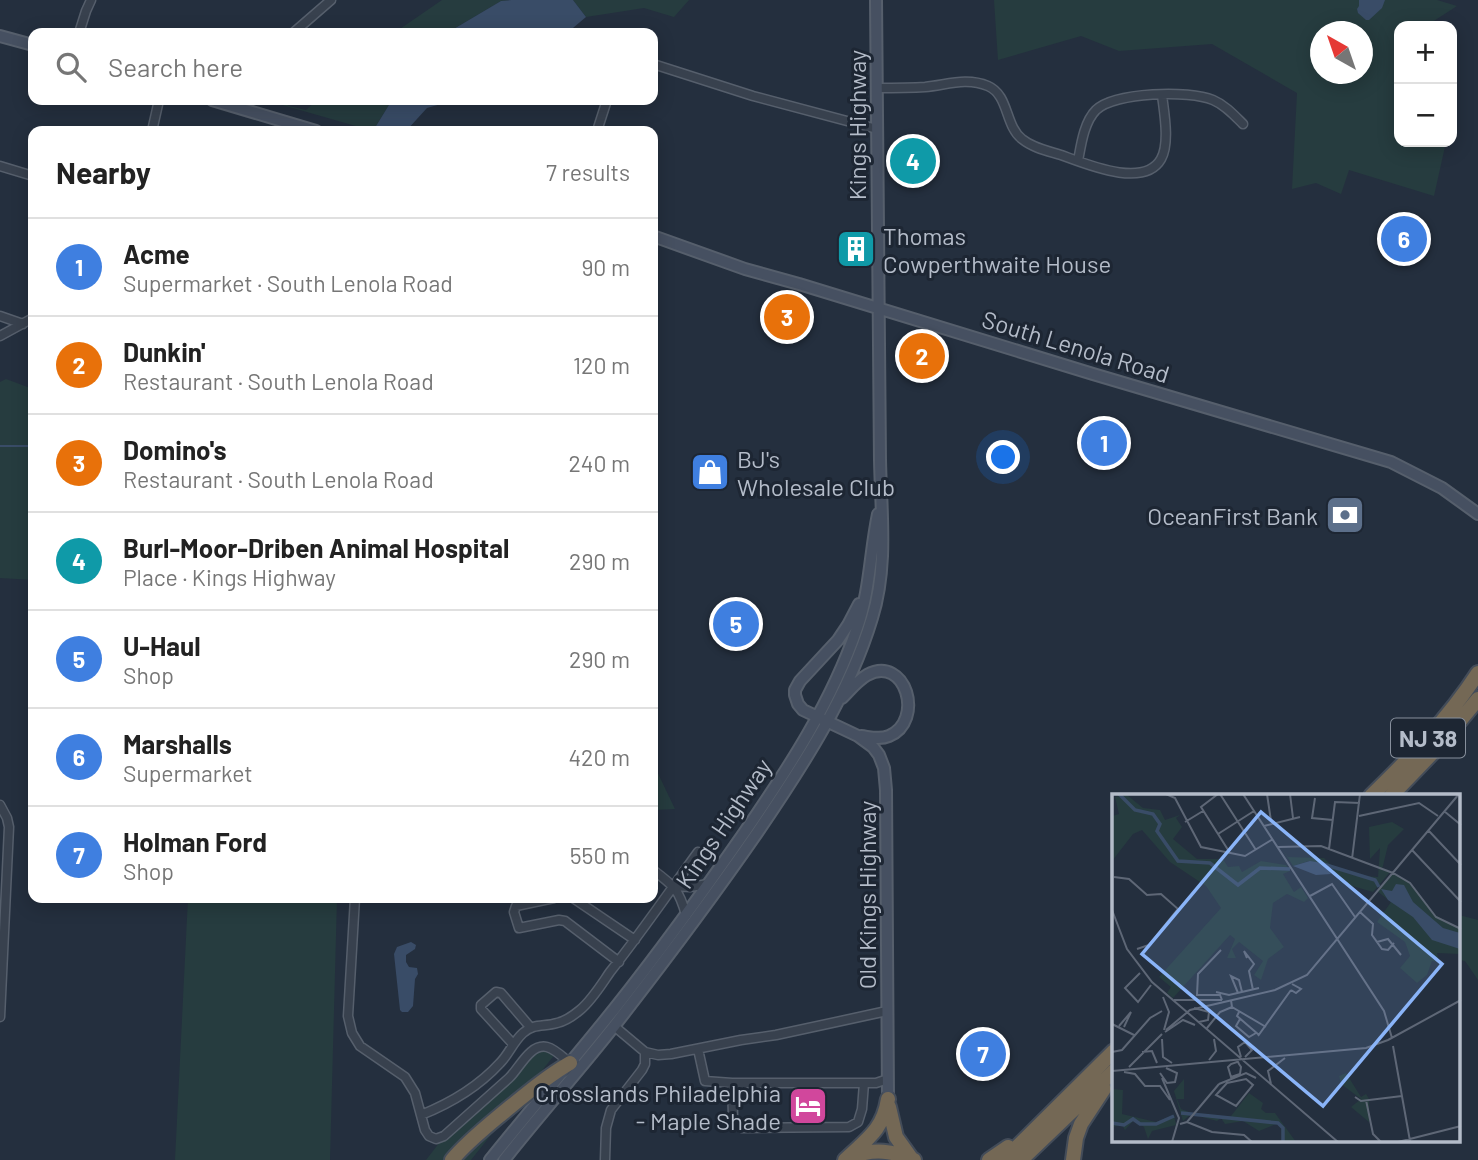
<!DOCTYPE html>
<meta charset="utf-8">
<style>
:root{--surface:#fff;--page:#f2f2f2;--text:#222;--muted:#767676;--line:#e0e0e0;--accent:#7c3aed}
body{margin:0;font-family:Barlow,sans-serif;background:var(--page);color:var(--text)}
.controls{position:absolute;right:21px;top:21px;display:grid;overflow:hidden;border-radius:14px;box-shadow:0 4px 18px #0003}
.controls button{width:63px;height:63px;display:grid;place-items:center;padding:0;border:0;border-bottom:2px solid var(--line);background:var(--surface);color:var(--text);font:35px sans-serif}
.compass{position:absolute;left:1310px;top:21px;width:63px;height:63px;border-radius:50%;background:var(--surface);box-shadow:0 4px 18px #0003;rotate:320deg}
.you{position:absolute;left:1004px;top:458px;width:24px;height:24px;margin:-18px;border:5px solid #fff;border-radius:50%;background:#1a73e8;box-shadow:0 0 0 10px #1a73e833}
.badge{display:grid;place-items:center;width:46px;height:46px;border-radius:50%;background:var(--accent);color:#fff;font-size:23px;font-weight:700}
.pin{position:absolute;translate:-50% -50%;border:4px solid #fff;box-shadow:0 2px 7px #0006}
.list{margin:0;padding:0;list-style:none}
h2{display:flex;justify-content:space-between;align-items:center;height:91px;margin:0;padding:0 28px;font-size:30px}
h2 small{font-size:23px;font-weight:400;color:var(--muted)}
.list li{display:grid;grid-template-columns:46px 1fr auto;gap:21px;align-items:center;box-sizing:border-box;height:98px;padding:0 28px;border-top:2px solid var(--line)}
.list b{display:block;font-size:26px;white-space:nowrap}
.list p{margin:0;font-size:23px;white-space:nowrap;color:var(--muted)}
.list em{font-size:23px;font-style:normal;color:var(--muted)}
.icon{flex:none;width:38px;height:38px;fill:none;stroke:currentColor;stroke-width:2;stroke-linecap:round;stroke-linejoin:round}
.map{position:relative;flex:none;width:1478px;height:1160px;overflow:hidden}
.search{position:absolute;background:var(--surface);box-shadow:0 4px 18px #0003;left:28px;top:28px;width:630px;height:77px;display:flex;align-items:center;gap:18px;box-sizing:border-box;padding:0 24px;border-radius:14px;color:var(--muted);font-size:26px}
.panel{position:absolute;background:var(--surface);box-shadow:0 4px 18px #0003;left:28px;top:126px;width:630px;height:777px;border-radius:14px}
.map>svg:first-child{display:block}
.green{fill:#263c3f;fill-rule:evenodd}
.water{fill:#394c67}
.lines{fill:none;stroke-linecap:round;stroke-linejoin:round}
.stream{stroke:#394c67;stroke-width:2}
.street-casing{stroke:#565f6c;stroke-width:11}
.secondary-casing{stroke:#565f6c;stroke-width:14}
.highway-casing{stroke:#434c59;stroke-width:18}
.street{stroke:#38414e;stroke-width:8}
.secondary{stroke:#465061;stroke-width:10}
.highway{stroke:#746855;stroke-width:14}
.labels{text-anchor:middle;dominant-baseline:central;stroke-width:6;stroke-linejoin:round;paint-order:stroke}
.shield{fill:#1d2633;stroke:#878f9c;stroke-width:2}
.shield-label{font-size:23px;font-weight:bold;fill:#b4bcc9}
.street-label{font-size:24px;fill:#b4bcc9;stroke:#1d2633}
.poi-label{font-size:24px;fill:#b4bcc9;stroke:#1d2633;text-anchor:start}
.inset-river{fill:none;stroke:#394c67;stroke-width:3.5}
.inset-road{fill:none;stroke:#5e6776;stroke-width:2}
.view{fill:#8ab4f8;fill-opacity:0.15;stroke:#8ab4f8;stroke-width:3.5}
.inset-edge{fill:none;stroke:#b4bcc9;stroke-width:3.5}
</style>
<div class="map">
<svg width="1478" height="1160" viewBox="0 0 1478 1160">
<rect width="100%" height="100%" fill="#242f3e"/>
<!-- green -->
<path class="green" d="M442 0H512L501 1 447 33H394Z
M573 0H689L674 17 644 8 586 17Z
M994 0H1437L1457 6 1426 26H1399V142H1446L1434 196 1349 170 1341 194 1316 183 1292 189 1297 93 1212 44 1119 51 1081 36 998 60ZM1320 32H1362V74H1320Z
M265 100H280L289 106 306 110 317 100H392L373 131Z
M6 379 33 389V580L0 578V382Z
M653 763 675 809 653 810Z
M188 898H337L330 1160H175Z
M1459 915 1478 920V980L1465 961 1459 960Z
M549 1048 556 1053 471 1160H426L446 1134 532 1049Z"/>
<!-- water -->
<path class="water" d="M512 0H573L586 17 567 33H447L501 1Z
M1359 0H1385L1382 8 1369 20H1366L1358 13 1357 9 1359 6Z
M392 100H455L427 108 406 131H373Z
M411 942 416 945 415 949 406 955V962L409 967 417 968 418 974 415 979 413 1006 408 1012H402L400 1010 394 954 397 947Z"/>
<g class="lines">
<!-- stream -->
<path class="stream" d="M0 446H33"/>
<!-- street casing -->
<g class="street-casing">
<path id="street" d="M79 33 86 11 91 0
M293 33 331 0
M653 64 753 96 877 129
M876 88C892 88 909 88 925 87 947 85 966 77 988 86 1009 95 1005 126 1022 139 1033 148 1048 151 1061 155 1086 164 1144 189 1161 159 1170 143 1164 112 1162 95
M152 131 159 100
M597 131 607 100
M1078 161C1081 145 1084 122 1096 110 1115 92 1189 90 1213 100 1225 105 1234 115 1243 124
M0 166 33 176
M0 316 23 324
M0 336 33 318
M0 805 7 818 9 827 0 1017
M653 870C673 885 679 889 686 915
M674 886 690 887 708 884
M355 898 348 1016 352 1033 360 1046 405 1077 415 1093 425 1130 429 1136 436 1139 444 1136 509 1078C519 1069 530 1043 547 1047 555 1049 564 1058 570 1063
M554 898 516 906 514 912 519 928 559 920 565 921 619 962
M573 898 635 940
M513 1044 481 1009V1005L496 992 501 993 531 1028
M698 1049 705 1081 732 1083H876L888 1079
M645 1052 658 1055 671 1054 741 1040 776 1035 887 1011
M732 1083 733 1116 735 1123 742 1128 849 1127 858 1122 862 1109 864 1083
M421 1115C451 1103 478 1087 500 1063 509 1054 513 1042 523 1033 534 1023 544 1027 557 1023 566 1021 574 1015 580 1010 592 1000 601 985 610 972 641 933 669 892 698 852
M605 1160 606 1128 611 1110 642 1070 645 1064V1052L614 1026"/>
</g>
<!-- secondary casing -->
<g class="secondary-casing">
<path id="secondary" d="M0 36 33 45
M212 100 316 131
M653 236 745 269 799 284 1093 374 1391 462 1442 488 1478 514
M859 604 848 625 838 640 800 681 795 690V695L798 704 803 710 858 736 873 747 879 755 884 768 886 790 888 1099
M842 698C850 690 857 681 867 675 906 654 925 721 889 736 880 740 870 737 861 736
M490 1160C531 1109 574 1059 615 1008 660 951 703 892 744 833 788 769 832 702 857 628 870 591 870 552 878 514
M504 1160C540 1114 579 1071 615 1025 664 962 712 898 757 833 802 767 849 695 872 618 888 567 881 513 880 460L876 0"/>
</g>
<!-- highway casing -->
<g class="highway-casing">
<path id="highway" d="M1371 796C1410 758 1448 719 1478 673
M1391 796 1439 746 1478 699
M889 1107 896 1137 911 1158
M852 1157C874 1148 893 1151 914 1160
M452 1160C467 1142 486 1127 504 1112 526 1094 546 1077 570 1063
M845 1160C867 1139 883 1130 888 1099
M989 1160 1008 1147
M1004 1160 1114 1051
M1021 1160 1114 1071
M1073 1160 1076 1138 1081 1124 1104 1089"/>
</g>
<!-- street -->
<use href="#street" class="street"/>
<!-- secondary -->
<use href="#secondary" class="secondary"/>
<!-- highway -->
<use href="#highway" class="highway"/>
</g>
<!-- icons -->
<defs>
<g id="building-square" transform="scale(2.0125)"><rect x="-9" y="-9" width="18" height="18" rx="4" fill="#0f9aa8" stroke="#1d2633"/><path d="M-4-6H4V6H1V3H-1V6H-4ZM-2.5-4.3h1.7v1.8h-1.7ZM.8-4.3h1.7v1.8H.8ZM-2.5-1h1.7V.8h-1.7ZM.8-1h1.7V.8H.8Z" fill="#fff"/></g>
<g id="shop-square" transform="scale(2.0125)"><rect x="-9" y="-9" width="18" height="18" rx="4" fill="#3f7fe0" stroke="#1d2633"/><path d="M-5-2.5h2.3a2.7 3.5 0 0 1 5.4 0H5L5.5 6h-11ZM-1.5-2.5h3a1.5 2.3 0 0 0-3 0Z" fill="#fff"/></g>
<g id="bank-square" transform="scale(2.0125)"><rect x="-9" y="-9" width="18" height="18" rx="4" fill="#5c6f8a" stroke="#1d2633"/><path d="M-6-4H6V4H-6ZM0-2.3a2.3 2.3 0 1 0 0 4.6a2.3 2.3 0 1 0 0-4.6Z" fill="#fff"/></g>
<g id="hotel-square" transform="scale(2.0125)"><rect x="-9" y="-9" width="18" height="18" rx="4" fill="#d1479c" stroke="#1d2633"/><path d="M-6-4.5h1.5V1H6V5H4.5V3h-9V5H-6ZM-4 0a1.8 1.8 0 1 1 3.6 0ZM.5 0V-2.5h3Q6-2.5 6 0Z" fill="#fff"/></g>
</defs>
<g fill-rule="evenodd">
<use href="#building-square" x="856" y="249"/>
<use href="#shop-square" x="710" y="472"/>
<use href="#bank-square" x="1345" y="515"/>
<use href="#hotel-square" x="808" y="1106"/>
</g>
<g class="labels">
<!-- shield labels -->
<rect class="shield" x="1391" y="718.5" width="74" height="39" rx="5"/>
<g class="shield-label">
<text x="1428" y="738">NJ 38</text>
</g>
<!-- street labels -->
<g class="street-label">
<text transform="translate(856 125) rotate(-90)">Kings Highway</text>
<text transform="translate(1076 346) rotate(17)">South Lenola Road</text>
<text transform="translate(723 823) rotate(-56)">Kings Highway</text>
<text transform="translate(866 895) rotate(-90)">Old Kings Highway</text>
</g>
<!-- poi labels -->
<g class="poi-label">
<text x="883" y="235">Thomas<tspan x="883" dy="28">Cowperthwaite House</tspan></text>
<text x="737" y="458">BJ's<tspan x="737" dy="28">Wholesale Club</tspan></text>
<text x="1318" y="515" text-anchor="end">OceanFirst Bank</text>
<text x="781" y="1092" text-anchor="end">Crosslands Philadelphia<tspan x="781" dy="28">- Maple Shade</tspan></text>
</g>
</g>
<!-- overview -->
<g transform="translate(1112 794)">
<rect width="348" height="348" fill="#242f3e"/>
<path d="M15 1 31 14 48 16 53 26 68 21 64 24 70 33 61 45 85 65H111L116 73 127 72 130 78 149 67 174 71 178 77 171 80 182 98 189 93 196 104 192 108 175 100 161 109 158 134 172 153 156 165 149 186 142 181 151 167 127 148 120 155 124 164H115L123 145 118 141 61 204 55 199 59 193 47 183 109 114 94 92 58 68 30 36 21 40 0 67V22L7 20 3 3ZM280 28 292 35 276 51 270 76 278 78 261 98 230 89 219 75 197 67 181 72 169 53 176 63 212 64 222 74 240 81 266 83 268 54 258 65 257 33ZM281 79 295 87 323 121 348 135V160L325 159 327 168 320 167 315 181 305 189 288 174 298 162 293 148 265 128 279 108 265 97ZM234 279 249 303 254 300 257 305V328L239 313 249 305 229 290 227 282ZM72 285V305H65L69 315 90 323 119 322 137 299 151 309 149 315 154 319H163L184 348H170L169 332 164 330 147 337 131 327 113 330 109 324 105 327 79 320 71 327 62 297ZM0 295 11 296 10 320 44 328 62 321 64 331 40 337 36 345 32 333 22 326 13 336 10 331 0 333Z" fill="#263c3f"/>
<path d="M198 67 210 69 219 80 204 81 181 72ZM284 90 292 91 301 108 331 134 348 139V155L320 146 301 123 276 106 269 95 280 97Z" fill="#394c67"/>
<path class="inset-river" d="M7 0 23 16 41 20 48 30 45 37 66 67 98 69 126 91 148 74 178 75M211 70 263 86 267 93M69 319 166 329 171 334V348M0 329 12 331 21 325 28 330H44L62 322"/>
<path class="inset-road" d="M54 0 63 4 89 53 133 62 161 45M106 0 89 13 118 59M108 0 144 56M131 0 272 217 280 244M155 0 159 27M178 0 181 24M203 4 200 24 221 26M332 17 349 31M247 22 307 9 326 22M73 28 91 17M152 32 188 23M316 36 349 71M106 40 142 17M166 53 209 52 281 79 298 89 324 123 349 135M217 55 223 8 248 9M300 56 349 108M240 65 248 0M2 83 17 85 35 101 49 100 66 115 37 151 25 155M198 102 220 90 243 123M0 116 15 155 40 188 226 348M248 118 261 130 260 141 270 155 276 156 282 149M265 148 276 145 289 161M109 156 86 180 85 201H108L110 206M135 164 132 157 142 170 137 177 141 196M28 179 13 194 26 208 39 191M179 196 184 199 189 195 180 190M104 198 117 201 147 194M126 199 119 182 127 186 130 198M51 203 57 218 52 236M62 206H110M120 213 154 233M82 214 97 218 96 226 87 228M127 218 125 222 147 241M128 225 124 232 137 243 144 239M0 230 22 241M7 232 19 218 12 233M95 234 108 218 120 213 119 206M54 236 78 216 163 196 195 181 347 0M53 238 71 226 83 231M146 242 179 196M50 245 51 263 60 269M281 252 298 347M0 258 10 256 38 224 50 217M30 258 40 257 45 269M129 263 126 253 133 248 140 256 133 263M97 266 104 257 102 245M125 266 127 270 129 273 128 280 119 283 116 273 119 270 125 268H126M17 273 50 240M0 277 254 254 276 246 349 206M12 278 23 280 33 292H48L58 306M48 279 55 289 63 288 65 279 54 274M50 284 67 324 60 348M134 285 141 291 124 312 104 301 115 289ZM107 290 134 279 144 284M159 290 156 277 173 264M243 303 249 307 290 302M254 306 261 340 269 348M75 328 100 338 132 341 140 348M68 330 75 328 107 290M286 348 349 332"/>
<path class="view" d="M149 18 330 170 211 312 30 160Z"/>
<rect width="348" height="348" class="inset-edge"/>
</g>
</svg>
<div class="controls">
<button>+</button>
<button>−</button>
</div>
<svg class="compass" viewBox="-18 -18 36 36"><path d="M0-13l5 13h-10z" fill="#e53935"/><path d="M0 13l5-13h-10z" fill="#767676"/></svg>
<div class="you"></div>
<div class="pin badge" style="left:1104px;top:443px;background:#3f7fe0">1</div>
<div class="pin badge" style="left:922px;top:356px;background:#e8710a">2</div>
<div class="pin badge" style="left:787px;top:317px;background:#e8710a">3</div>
<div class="pin badge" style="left:913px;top:161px;background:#0f9aa8">4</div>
<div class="pin badge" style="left:736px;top:624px;background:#3f7fe0">5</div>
<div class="pin badge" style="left:1404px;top:239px;background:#3f7fe0">6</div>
<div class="pin badge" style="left:983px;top:1054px;background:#3f7fe0">7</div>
<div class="search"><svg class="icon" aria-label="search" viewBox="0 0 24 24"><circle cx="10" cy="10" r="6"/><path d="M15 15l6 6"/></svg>Search here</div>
<section class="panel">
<h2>Nearby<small>7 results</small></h2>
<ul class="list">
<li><span class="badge" style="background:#3f7fe0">1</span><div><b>Acme</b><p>Supermarket · South Lenola Road</p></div><em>90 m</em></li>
<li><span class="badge" style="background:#e8710a">2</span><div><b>Dunkin'</b><p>Restaurant · South Lenola Road</p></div><em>120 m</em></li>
<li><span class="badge" style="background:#e8710a">3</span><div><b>Domino's</b><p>Restaurant · South Lenola Road</p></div><em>240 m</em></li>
<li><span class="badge" style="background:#0f9aa8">4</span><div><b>Burl-Moor-Driben Animal Hospital</b><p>Place · Kings Highway</p></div><em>290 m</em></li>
<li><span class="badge" style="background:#3f7fe0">5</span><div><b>U-Haul</b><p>Shop</p></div><em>290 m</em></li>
<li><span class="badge" style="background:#3f7fe0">6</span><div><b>Marshalls</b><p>Supermarket</p></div><em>420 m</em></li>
<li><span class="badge" style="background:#3f7fe0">7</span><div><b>Holman Ford</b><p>Shop</p></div><em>550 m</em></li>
</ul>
</section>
</div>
